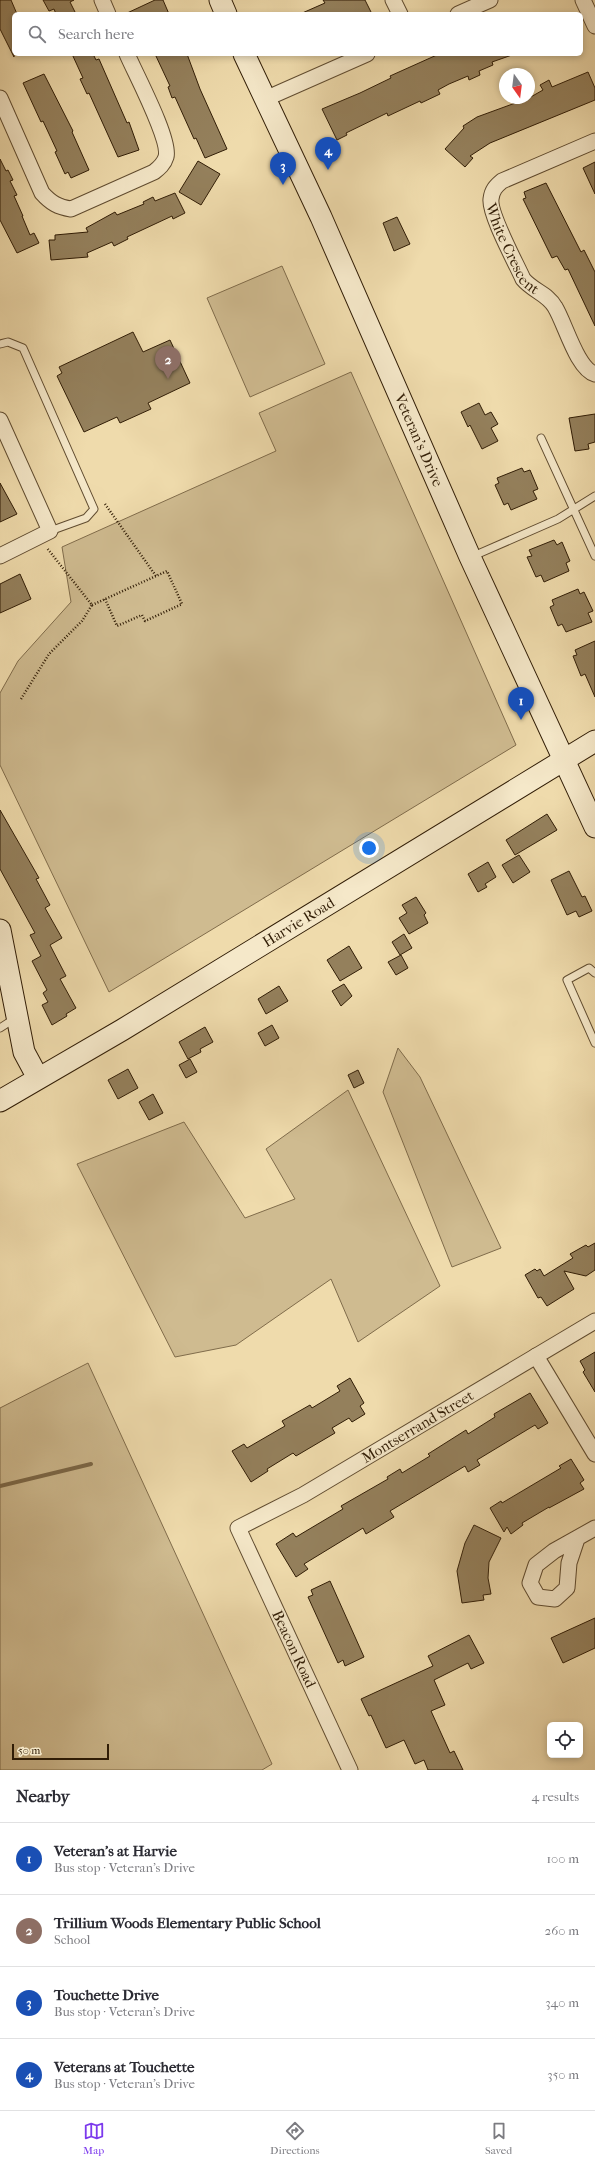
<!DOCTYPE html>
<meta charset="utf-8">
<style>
:root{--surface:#fff;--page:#f2f2f3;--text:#2b2b33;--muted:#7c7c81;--line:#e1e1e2;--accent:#7c3aed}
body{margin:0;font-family:"IM FELL French Canon",serif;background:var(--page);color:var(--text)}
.controls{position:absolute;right:12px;bottom:12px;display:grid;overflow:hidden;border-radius:6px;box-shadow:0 2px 6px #0003}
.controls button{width:36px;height:36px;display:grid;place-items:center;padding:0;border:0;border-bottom:1px solid var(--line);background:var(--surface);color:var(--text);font:20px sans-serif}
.compass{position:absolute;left:499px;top:68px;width:36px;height:36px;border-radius:50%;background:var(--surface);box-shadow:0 2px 6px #0003;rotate:166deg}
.scale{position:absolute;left:12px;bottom:10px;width:97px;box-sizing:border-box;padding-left:4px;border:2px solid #311d06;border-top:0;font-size:11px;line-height:14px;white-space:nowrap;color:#311d06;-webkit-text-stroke:3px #f5e8c9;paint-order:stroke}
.you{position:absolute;left:369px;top:848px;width:14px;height:14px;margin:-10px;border:3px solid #fff;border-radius:50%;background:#1a73e8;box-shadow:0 0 0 6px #1a73e833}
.badge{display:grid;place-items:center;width:26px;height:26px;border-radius:50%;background:var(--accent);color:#fff;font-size:13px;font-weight:700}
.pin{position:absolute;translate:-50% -33px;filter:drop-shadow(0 1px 2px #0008)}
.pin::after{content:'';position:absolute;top:21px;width:14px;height:12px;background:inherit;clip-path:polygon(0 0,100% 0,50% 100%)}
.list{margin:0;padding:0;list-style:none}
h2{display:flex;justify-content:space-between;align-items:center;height:52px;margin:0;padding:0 16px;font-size:17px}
h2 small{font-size:13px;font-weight:400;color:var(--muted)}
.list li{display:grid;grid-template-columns:26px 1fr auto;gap:12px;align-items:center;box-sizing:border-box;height:72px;padding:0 16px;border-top:1px solid var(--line)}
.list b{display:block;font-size:15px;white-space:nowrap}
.list p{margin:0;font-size:13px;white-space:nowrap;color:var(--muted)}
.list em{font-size:13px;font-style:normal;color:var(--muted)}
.icon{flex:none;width:22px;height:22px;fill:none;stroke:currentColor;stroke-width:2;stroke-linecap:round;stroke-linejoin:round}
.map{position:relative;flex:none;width:595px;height:1770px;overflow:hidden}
.search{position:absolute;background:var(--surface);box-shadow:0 2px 6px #0003;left:12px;right:12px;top:12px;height:44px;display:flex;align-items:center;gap:10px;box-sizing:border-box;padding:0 14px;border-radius:6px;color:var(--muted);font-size:15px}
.sheet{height:340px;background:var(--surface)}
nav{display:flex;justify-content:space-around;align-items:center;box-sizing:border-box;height:56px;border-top:1px solid var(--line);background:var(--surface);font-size:11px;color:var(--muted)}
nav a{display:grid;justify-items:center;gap:2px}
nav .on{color:var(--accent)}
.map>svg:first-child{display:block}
.green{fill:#cfbb90;stroke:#806c4b}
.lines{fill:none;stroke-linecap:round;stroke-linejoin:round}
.stream{stroke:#7c6848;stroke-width:4}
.building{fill:#94805c;stroke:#311d06}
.lane-casing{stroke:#604c30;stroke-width:9}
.street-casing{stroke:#604c30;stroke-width:17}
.secondary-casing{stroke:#311d06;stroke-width:23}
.path{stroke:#311d06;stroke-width:2.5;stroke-dasharray:1 2;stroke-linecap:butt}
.lane{stroke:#f5e8c9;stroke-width:7}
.street{stroke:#f5e8c9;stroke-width:15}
.secondary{stroke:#f5e8c9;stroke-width:21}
.labels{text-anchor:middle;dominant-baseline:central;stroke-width:3.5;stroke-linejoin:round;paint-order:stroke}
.street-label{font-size:15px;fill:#311d06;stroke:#f5e8c9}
</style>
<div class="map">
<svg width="595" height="1770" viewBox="0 0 595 1770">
<rect width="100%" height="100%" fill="#efdbac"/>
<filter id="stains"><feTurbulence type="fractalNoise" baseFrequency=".005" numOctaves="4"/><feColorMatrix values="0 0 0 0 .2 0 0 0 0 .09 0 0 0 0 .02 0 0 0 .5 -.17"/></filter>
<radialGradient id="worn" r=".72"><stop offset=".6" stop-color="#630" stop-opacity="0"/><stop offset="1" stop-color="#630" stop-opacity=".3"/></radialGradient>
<!-- green -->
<path class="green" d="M282 266 325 364 250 397 207 298Z
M351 372 516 745 109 992 0 765V693L18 661 71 602 62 547 276 451 259 413Z
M398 1048 420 1077 501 1248 452 1267 383 1092Z
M348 1090 440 1286 358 1342 331 1279 236 1345 175 1357 77 1164 184 1122 245 1218 295 1199 266 1149Z
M88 1363 272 1764 262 1770H0V1408Z"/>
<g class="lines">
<!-- stream -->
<path class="stream" d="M0 1486 91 1464"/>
</g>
<!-- building -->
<path class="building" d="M0 0H11L17 14H14V57L0 29Z
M43 0H74L70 2 76 14H56L54 9 49 11Z
M155 0H163L169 14H125Z
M323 0H365L372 14H300L325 3Z
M72 54H93L96 60 99 59 127 123 129 122 139 150 118 157 89 93 87 94 80 79 83 78Z
M155 54H187L200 89 227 149 205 158 196 138 194 139 175 97 172 98 168 87 170 86Z
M439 54 512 55 492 62 493 65 479 71 480 75 469 80 468 76 449 84 438 90 440 94 421 103 420 101 388 116 387 113 346 133 347 135 337 140 322 109 360 93 391 78 390 76Z
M588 72 595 88V100L490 143 470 156 473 158 465 167 445 149 464 128 463 126 477 117 529 98 543 90 540 85 549 80 552 87Z
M44 74 73 131 72 132 89 170 71 178 68 172 65 174 55 152 57 151 43 121 41 122 23 83Z
M0 159 6 171 8 170 13 180 10 181 17 195 14 196 23 216H22L30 235 34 233 39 243 17 253 0 220Z
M198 161 220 174 201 205 179 192Z
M595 162V194L583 168Z
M546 183 581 252 584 250 595 272V326L568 269 565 270 557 256 552 258 523 199 526 198 524 192Z
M175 193 185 213 173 219 172 216 127 237 128 239 114 246 112 242 87 253 88 257 51 260 49 240H55V235L88 232 86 228 115 212 117 215 144 204 143 202 153 197 155 201Z
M397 217 410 244 394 251 383 223Z
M133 332 143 352 170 340 190 383 148 403 151 409 120 423 117 417 84 432 57 376 62 373 59 367Z
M479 403 485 415 491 412 498 424 491 428 498 441 482 449 470 425 468 427 461 412Z
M595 414V442L588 444 589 449 575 451 569 418Z
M522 468 524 472 530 470 538 489 533 491 537 499 511 510 508 503 504 505 495 485 499 483 497 478Z
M0 483 17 514 0 522Z
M554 540 557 545 562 542 570 561 566 563 569 571 544 582 541 575 536 577 527 557 532 556 529 550Z
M20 574 31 599 0 613V584Z
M578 589 580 594 584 592 593 611 588 613 592 622 566 632 562 624 558 626 550 607 554 605 552 600Z
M595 641V697L585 674 581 676 573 656 577 655 575 650Z
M0 810 39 878 36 879 50 905 45 908 62 938 50 945 66 976 60 979 76 1008 66 1014 67 1016 52 1025 42 1005 48 1002 43 993 47 990 32 961 41 956 30 935 35 933 0 869Z
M547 814 557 830 515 855 506 840Z
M519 855 530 872 513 883 502 865Z
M488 862 496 877 485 884 487 887 478 892 468 874Z
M569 871 582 897 585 896 592 911 579 917 576 911 567 915 551 880Z
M416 897 426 913 424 915 428 923 409 934 399 918 407 913 402 905Z
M404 934 412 948 400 955 392 942Z
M349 946 362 968 340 981 327 960Z
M401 955 408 968 396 975 388 962Z
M344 984 352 996 341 1006 332 991Z
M279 986 288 1001 266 1014 258 999Z
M272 1025 279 1038 265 1046 258 1033Z
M205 1027 213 1042 200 1049 201 1052 188 1059 179 1042Z
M190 1059 197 1072 186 1078 179 1065Z
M128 1069 138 1088 118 1099 108 1080Z
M358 1070 364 1083 354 1088 348 1075Z
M153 1094 163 1113 149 1120 139 1102Z
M595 1243V1270L586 1276 564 1271 574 1289 547 1306 541 1297 538 1298 525 1275 535 1269 537 1271 540 1269 544 1276 573 1258 570 1254 586 1245 588 1247Z
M595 1352V1392L583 1372 585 1370 580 1361Z
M350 1378 364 1403 360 1406 365 1414 352 1422 349 1418 332 1428 335 1433 296 1456 293 1453 267 1469 268 1471 251 1482 232 1451 244 1444 247 1448 285 1426 282 1421 310 1405 312 1408 340 1391 337 1386Z
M530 1393 548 1423 538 1429 535 1425 477 1460 480 1465 468 1472 465 1466 390 1511 394 1517 366 1534 363 1528 304 1564 308 1569 296 1577 276 1544 293 1533 296 1537 343 1509 341 1506 388 1479 387 1477 400 1469 402 1473 430 1456 428 1454 466 1430 468 1434 495 1417 494 1414Z
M571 1459 584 1480 580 1483 584 1489 549 1508V1507L522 1523 523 1525 511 1534 507 1527 504 1532 490 1508 501 1501 502 1503 561 1468 559 1466Z
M474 1525 501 1538 489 1562 488 1578 491 1594 483 1595 484 1600 462 1603 457 1571 465 1543Z
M330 1581 364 1657 345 1666 343 1660 338 1663 308 1597 313 1595 311 1590Z
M595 1618V1648L563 1663 551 1638Z
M469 1635 484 1663 471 1669 468 1663 434 1680 445 1705 431 1711 450 1753 454 1751 463 1770H428L424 1760 415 1764 404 1740 386 1748 371 1715 369 1716 361 1699 433 1666 428 1656Z"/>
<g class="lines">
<!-- lane casing -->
<g class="lane-casing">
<path id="lane" d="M0 344 8 342 23 348 94 509 86 518 50 531
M541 438 595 556
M471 557 558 519 595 496
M595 973 589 968 567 980 595 1043
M0 1028 14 1019"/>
</g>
<!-- street casing -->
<g class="street-casing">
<g id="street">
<path d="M102 0 108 14"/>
<path d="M393 0 400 14"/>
<path d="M583 0 595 26"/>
<path d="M458 14 490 0"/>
<path d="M0 98 42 193C51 203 58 207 71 209L154 172C159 168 164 164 166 157 171 140 135 73 127 54"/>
<path d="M265 99 367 54"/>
<path id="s1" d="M595 141 502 181C496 186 492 190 491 199 489 214 516 263 523 279 533 291 548 294 555 307 565 323 577 369 595 374"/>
<path d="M0 420 50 531 0 556"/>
<path d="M536 1356 595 1454"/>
<path d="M577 1539 569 1563 567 1588 555 1599 538 1597 530 1583 536 1565 554 1551 595 1528"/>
<path id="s2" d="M350 1770 238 1528 303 1495 595 1321"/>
</g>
</g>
<!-- secondary casing -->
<g class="secondary-casing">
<g id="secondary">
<path d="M220 0 226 14"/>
<path id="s3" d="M244 54 321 217 470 557 595 827"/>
<path d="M0 930 24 1052 38 1078"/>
<path id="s4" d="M0 1101 122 1030 595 741"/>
</g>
</g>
<!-- path -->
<path class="path" d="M105 504 156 576
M92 605 167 571 182 604 145 621 142 615 117 626 105 599
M21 699 49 654 82 621 92 605 47 548"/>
<!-- lane -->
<use href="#lane" class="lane"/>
<!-- street -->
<use href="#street" class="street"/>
<!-- secondary -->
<use href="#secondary" class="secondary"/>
</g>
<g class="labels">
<!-- street labels -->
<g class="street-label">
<text stroke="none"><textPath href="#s1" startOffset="178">White Crescent</textPath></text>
<text stroke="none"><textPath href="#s3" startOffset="424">Veteran's Drive</textPath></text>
<text stroke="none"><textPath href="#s4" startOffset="348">Harvie Road</textPath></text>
<text stroke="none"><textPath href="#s2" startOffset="473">Montserrand Street</textPath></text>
<text transform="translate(294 1649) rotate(65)">Beacon Road</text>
</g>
</g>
<rect width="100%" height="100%" filter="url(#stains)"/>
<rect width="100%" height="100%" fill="url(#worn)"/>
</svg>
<div class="controls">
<button><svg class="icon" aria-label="locate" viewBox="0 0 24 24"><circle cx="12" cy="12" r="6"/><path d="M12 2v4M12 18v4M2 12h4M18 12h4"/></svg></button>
</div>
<svg class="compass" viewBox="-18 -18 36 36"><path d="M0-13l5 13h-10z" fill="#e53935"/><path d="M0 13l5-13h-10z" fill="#7c7c81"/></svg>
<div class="scale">50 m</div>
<div class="you"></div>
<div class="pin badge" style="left:521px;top:720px;background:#1a4fb4">1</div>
<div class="pin badge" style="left:168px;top:379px;background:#8d6e63">2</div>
<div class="pin badge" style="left:283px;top:185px;background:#1a4fb4">3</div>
<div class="pin badge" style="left:328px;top:170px;background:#1a4fb4">4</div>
<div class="search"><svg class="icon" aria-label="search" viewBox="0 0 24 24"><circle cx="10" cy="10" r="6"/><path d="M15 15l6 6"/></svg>Search here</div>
</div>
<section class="sheet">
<h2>Nearby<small>4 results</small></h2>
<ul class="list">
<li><span class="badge" style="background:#1a4fb4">1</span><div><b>Veteran's at Harvie</b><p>Bus stop · Veteran's Drive</p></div><em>100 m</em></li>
<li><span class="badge" style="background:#8d6e63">2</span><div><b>Trillium Woods Elementary Public School</b><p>School</p></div><em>260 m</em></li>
<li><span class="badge" style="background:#1a4fb4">3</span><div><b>Touchette Drive</b><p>Bus stop · Veteran's Drive</p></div><em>340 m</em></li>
<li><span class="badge" style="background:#1a4fb4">4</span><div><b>Veterans at Touchette</b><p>Bus stop · Veteran's Drive</p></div><em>350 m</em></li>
</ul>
</section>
<nav>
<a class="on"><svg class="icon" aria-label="map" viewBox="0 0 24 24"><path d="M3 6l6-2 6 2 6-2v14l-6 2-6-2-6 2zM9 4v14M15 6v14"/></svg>Map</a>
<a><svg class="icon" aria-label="directions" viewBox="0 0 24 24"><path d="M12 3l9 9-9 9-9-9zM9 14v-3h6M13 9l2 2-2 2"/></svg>Directions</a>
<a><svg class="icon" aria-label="saved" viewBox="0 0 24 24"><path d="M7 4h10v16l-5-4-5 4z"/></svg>Saved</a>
</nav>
